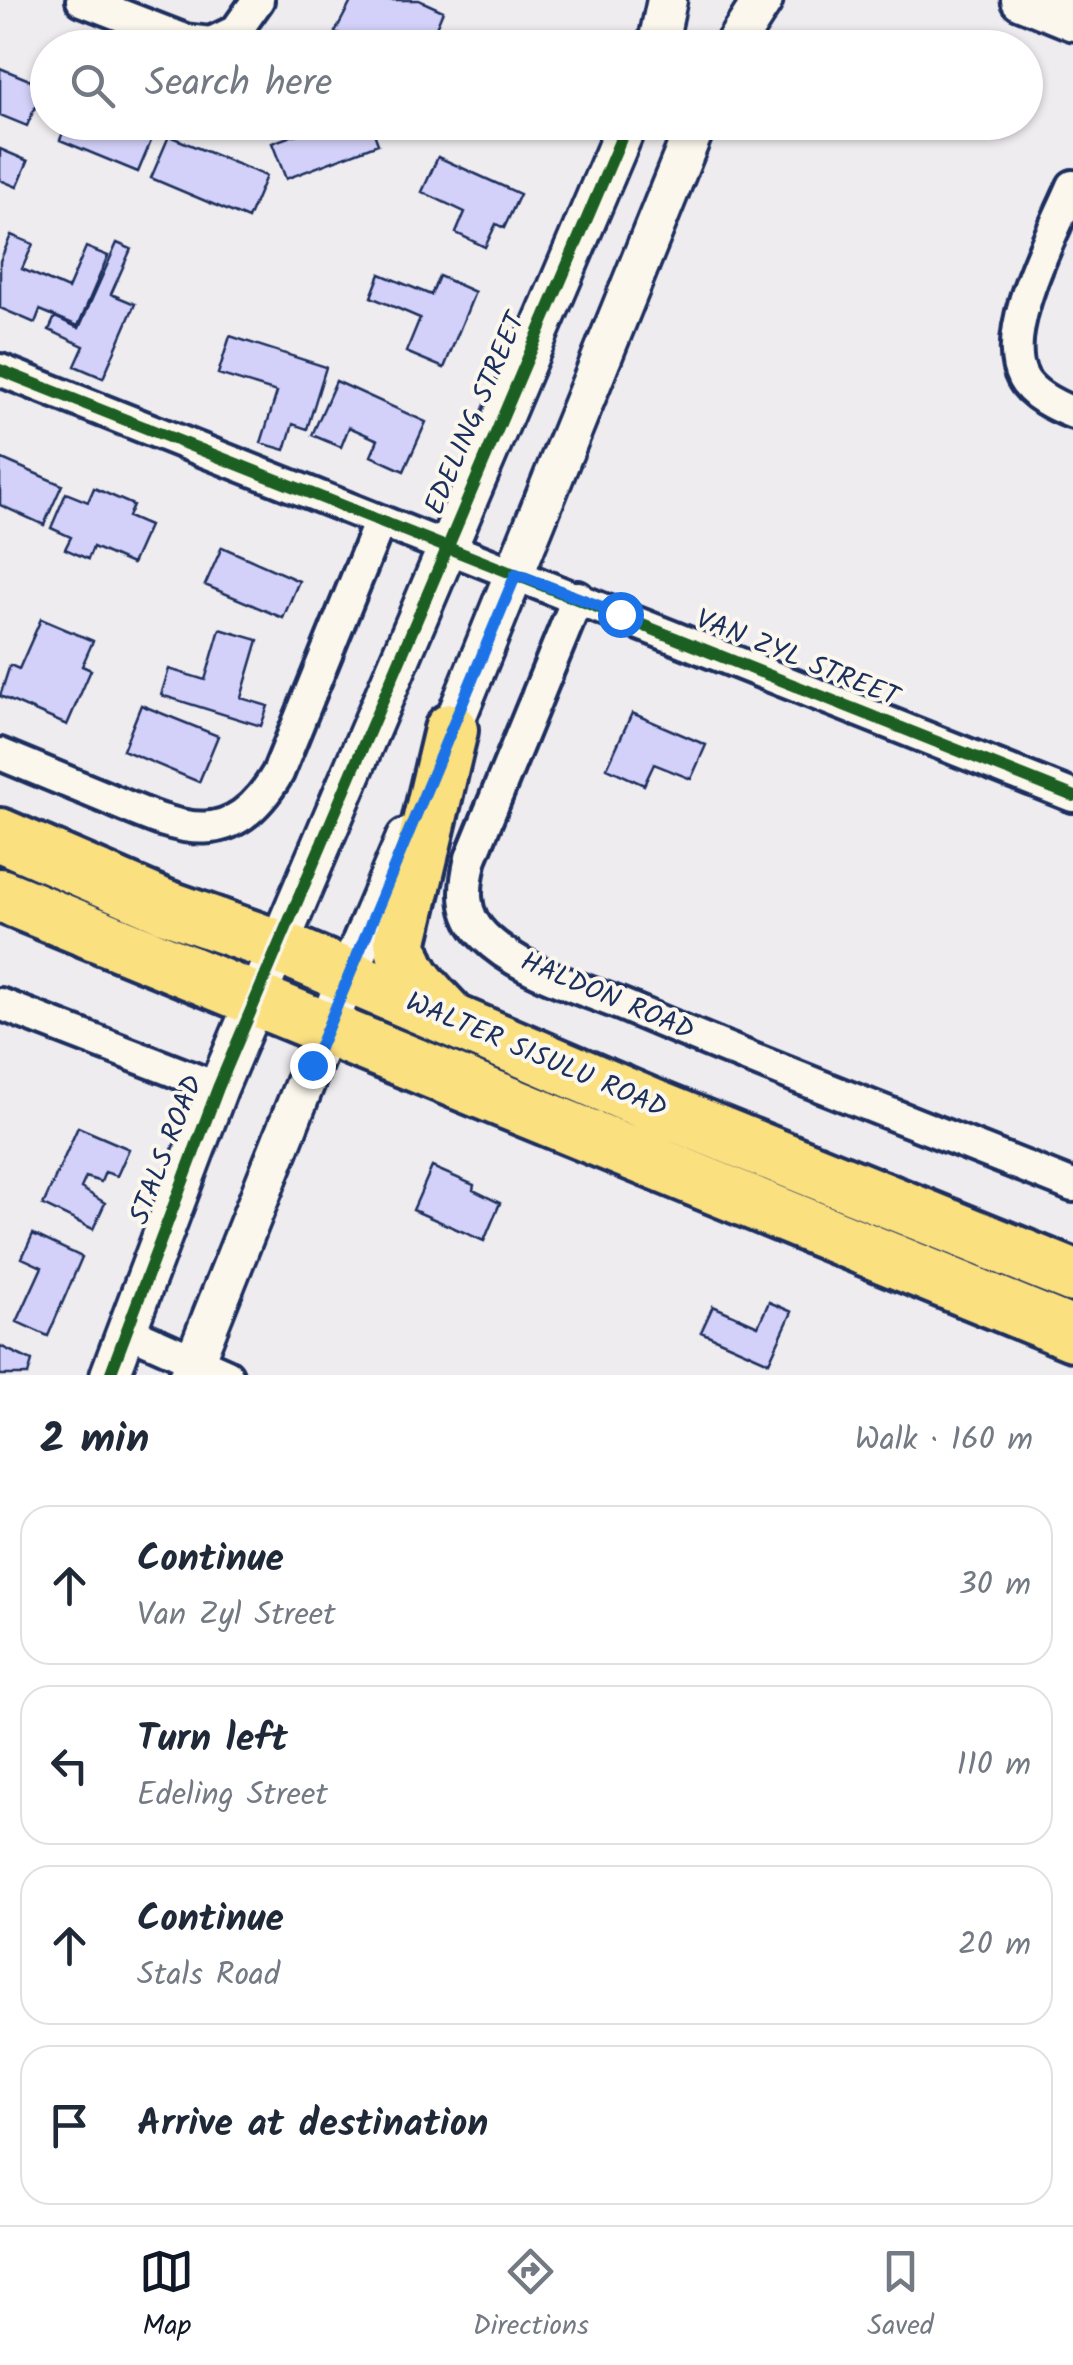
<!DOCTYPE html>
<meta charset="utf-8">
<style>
:root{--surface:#fff;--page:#f6f6f7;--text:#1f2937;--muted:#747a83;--line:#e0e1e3;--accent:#111827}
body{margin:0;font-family:Kalam,sans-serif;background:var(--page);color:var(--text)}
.stop{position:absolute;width:30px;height:30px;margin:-22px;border:8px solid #1a73e8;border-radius:50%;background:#fff}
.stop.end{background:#1a73e8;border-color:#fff;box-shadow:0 2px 10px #0008}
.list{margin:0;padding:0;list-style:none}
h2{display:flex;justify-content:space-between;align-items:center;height:130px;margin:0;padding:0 40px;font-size:42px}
h2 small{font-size:32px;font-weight:400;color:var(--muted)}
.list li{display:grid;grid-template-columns:65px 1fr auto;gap:30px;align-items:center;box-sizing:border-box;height:160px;margin:0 20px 20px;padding:0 20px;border:2px solid var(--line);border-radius:30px}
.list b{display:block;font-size:38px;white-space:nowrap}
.list p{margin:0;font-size:32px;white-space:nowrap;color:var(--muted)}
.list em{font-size:32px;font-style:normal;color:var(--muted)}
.icon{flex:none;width:55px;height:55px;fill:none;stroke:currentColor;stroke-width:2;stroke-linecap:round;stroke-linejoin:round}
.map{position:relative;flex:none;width:1073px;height:1375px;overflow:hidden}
.search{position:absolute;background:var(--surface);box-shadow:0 2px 8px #0004;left:30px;right:30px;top:30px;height:110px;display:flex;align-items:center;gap:25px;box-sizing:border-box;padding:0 35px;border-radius:55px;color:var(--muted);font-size:38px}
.sheet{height:850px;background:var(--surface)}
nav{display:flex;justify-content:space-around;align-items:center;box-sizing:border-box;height:140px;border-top:2px solid var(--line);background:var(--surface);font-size:28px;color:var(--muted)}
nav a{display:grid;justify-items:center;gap:5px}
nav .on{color:var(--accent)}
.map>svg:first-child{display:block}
.building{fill:#d3d1f9;stroke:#1b2f5e;stroke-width:2.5}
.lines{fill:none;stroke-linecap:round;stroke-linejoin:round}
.minor-casing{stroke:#1b2f5e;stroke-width:38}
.tertiary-casing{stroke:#1b2f5e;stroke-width:45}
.trunk-casing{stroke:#1b2f5e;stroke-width:60}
.minor{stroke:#fbf7ec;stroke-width:30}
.tertiary{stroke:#fbf7ec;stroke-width:38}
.trunk{stroke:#fbe080;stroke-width:52}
.cycleway-casing{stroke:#fbf7ec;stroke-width:19}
.cycleway{stroke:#1b5e20;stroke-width:12}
.route{stroke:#1a73e8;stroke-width:12}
.labels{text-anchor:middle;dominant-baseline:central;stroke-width:8;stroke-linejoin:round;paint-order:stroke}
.street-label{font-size:28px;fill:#1b2f5e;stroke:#fbf7ec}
</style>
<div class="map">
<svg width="1073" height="1375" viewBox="0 0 1073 1375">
<rect width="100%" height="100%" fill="#efecf0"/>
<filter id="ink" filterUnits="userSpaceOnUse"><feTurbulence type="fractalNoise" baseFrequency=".01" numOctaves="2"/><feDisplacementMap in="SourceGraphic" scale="20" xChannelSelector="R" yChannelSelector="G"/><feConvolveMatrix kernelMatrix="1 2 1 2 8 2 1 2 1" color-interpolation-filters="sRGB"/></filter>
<g filter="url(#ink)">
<!-- building -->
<path class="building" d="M352 0H419L443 11 433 34 421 29 413 48H347L351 38 335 32Z
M0 68 44 86 27 126 0 115Z
M67 122H112L151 141 138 172 60 140Z
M329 122H370L378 144 286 179 272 143Z
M169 136 266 176 248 219 151 178Z
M0 149 28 161 17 187 0 180Z
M438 157 520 194 504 228 496 224 485 247 456 233 465 212 422 192Z
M11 235 33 244 22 269 68 289 86 247 108 256 78 326 40 310 35 323 0 308V261Z
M117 243 131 249 111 294 135 304 103 378 75 366 84 346 49 330 55 317 79 328Z
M380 274 431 295 439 276 475 292 444 368 406 352 420 318 371 297Z
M230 336 326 367 307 429 293 424 285 450 261 443 277 392 218 374Z
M336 381 426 422 404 471 371 456 378 440 349 427 341 447 312 435Z
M0 458 62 485 44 525 0 505Z
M94 488 133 505 128 517 149 526 132 564 93 547 88 559 65 549 71 537 51 528 66 493 88 502Z
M222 547 299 581 283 618 205 585Z
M41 619 93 641 82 666 91 670 67 725 0 696 10 665 19 669Z
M220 629 258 640 241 698 268 706 261 726 161 695 169 669 205 680Z
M141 705 218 736 199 782 123 750Z
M632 713 706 745 691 779 654 764 644 785 607 768Z
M78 1127 129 1149 117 1176 105 1172 101 1182 86 1177 81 1188 105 1203 93 1229 43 1205Z
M432 1167 474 1185 473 1190 500 1203 484 1241 413 1210Z
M33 1234 82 1257 48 1336 17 1322 42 1267 22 1258Z
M769 1302 792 1312 769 1362 701 1332 713 1306 758 1326Z
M0 1346 32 1361 28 1375H0Z"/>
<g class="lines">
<!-- minor casing -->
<g class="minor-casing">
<path id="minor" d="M82 0 185 40 211 43 236 31 258 0
M1073 186C1054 231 998 332 1023 378 1032 395 1056 406 1073 413
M0 370 1073 796
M578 597 471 858C464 887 461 914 484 936 520 972 581 988 627 1007 774 1070 924 1126 1073 1186
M0 754C36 769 73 784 109 799 180 829 230 854 278 773L380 521
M0 1004 218 1088
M126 1330 227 1375"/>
</g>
<!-- tertiary casing -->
<g class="tertiary-casing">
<path id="tertiary" d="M1021 0 1073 21
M657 48 667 0
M732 48 763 0
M443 750 697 122
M110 1375 218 1088 628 122
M189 1375 347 977 406 838"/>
</g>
<!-- trunk casing -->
<g class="trunk-casing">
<path id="trunk" d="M0 835 164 906 277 946 653 1106 1073 1276
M0 895 1073 1334
M448 1016C427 993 404 974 401 941L451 730"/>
</g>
<!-- minor -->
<use href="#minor" class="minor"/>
<!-- tertiary -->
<use href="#tertiary" class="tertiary"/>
<!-- trunk -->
<use href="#trunk" class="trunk"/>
<!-- cycleway casing -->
<g class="cycleway-casing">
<path id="cycleway" d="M0 370 1073 796
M110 1375 218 1088 628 122"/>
</g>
<!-- cycleway -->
<use href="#cycleway" class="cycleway"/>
</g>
</g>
<g class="lines" filter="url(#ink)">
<!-- route -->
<path class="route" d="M312 1065 516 574 620 614"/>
</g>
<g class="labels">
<!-- street labels -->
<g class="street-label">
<text transform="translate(476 414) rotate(-67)">EDELING STREET</text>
<text transform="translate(797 659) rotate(22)">VAN ZYL STREET</text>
<text transform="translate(607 997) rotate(23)">HALDON ROAD</text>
<text transform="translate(536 1056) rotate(23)">WALTER SISULU ROAD</text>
<text transform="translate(167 1150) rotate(-69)">STALS ROAD</text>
</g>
</g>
</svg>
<div class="stop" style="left:620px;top:614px"></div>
<div class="stop end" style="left:312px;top:1065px"></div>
<div class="search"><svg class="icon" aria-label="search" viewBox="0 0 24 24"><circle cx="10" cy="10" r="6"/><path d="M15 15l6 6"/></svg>Search here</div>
</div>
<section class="sheet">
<h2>2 min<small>Walk · 160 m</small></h2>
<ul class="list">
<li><svg class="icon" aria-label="ahead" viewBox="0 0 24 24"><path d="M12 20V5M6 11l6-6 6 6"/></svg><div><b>Continue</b><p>Van Zyl Street</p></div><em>30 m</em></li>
<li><svg class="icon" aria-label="left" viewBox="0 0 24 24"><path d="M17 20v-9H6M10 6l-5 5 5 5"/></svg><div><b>Turn left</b><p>Edeling Street</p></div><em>110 m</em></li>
<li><svg class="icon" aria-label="ahead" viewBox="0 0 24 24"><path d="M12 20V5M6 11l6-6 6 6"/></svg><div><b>Continue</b><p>Stals Road</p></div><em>20 m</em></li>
<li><svg class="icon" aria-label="arrive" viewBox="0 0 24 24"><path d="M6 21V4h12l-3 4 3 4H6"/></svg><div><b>Arrive at destination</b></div></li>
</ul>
</section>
<nav>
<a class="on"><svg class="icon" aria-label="map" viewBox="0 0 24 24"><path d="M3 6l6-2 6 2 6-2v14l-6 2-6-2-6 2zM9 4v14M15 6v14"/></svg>Map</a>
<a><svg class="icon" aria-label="directions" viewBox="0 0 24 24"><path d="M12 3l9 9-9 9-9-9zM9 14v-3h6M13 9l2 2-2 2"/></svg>Directions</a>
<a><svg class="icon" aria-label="saved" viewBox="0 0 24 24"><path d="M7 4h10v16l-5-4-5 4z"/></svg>Saved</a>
</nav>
